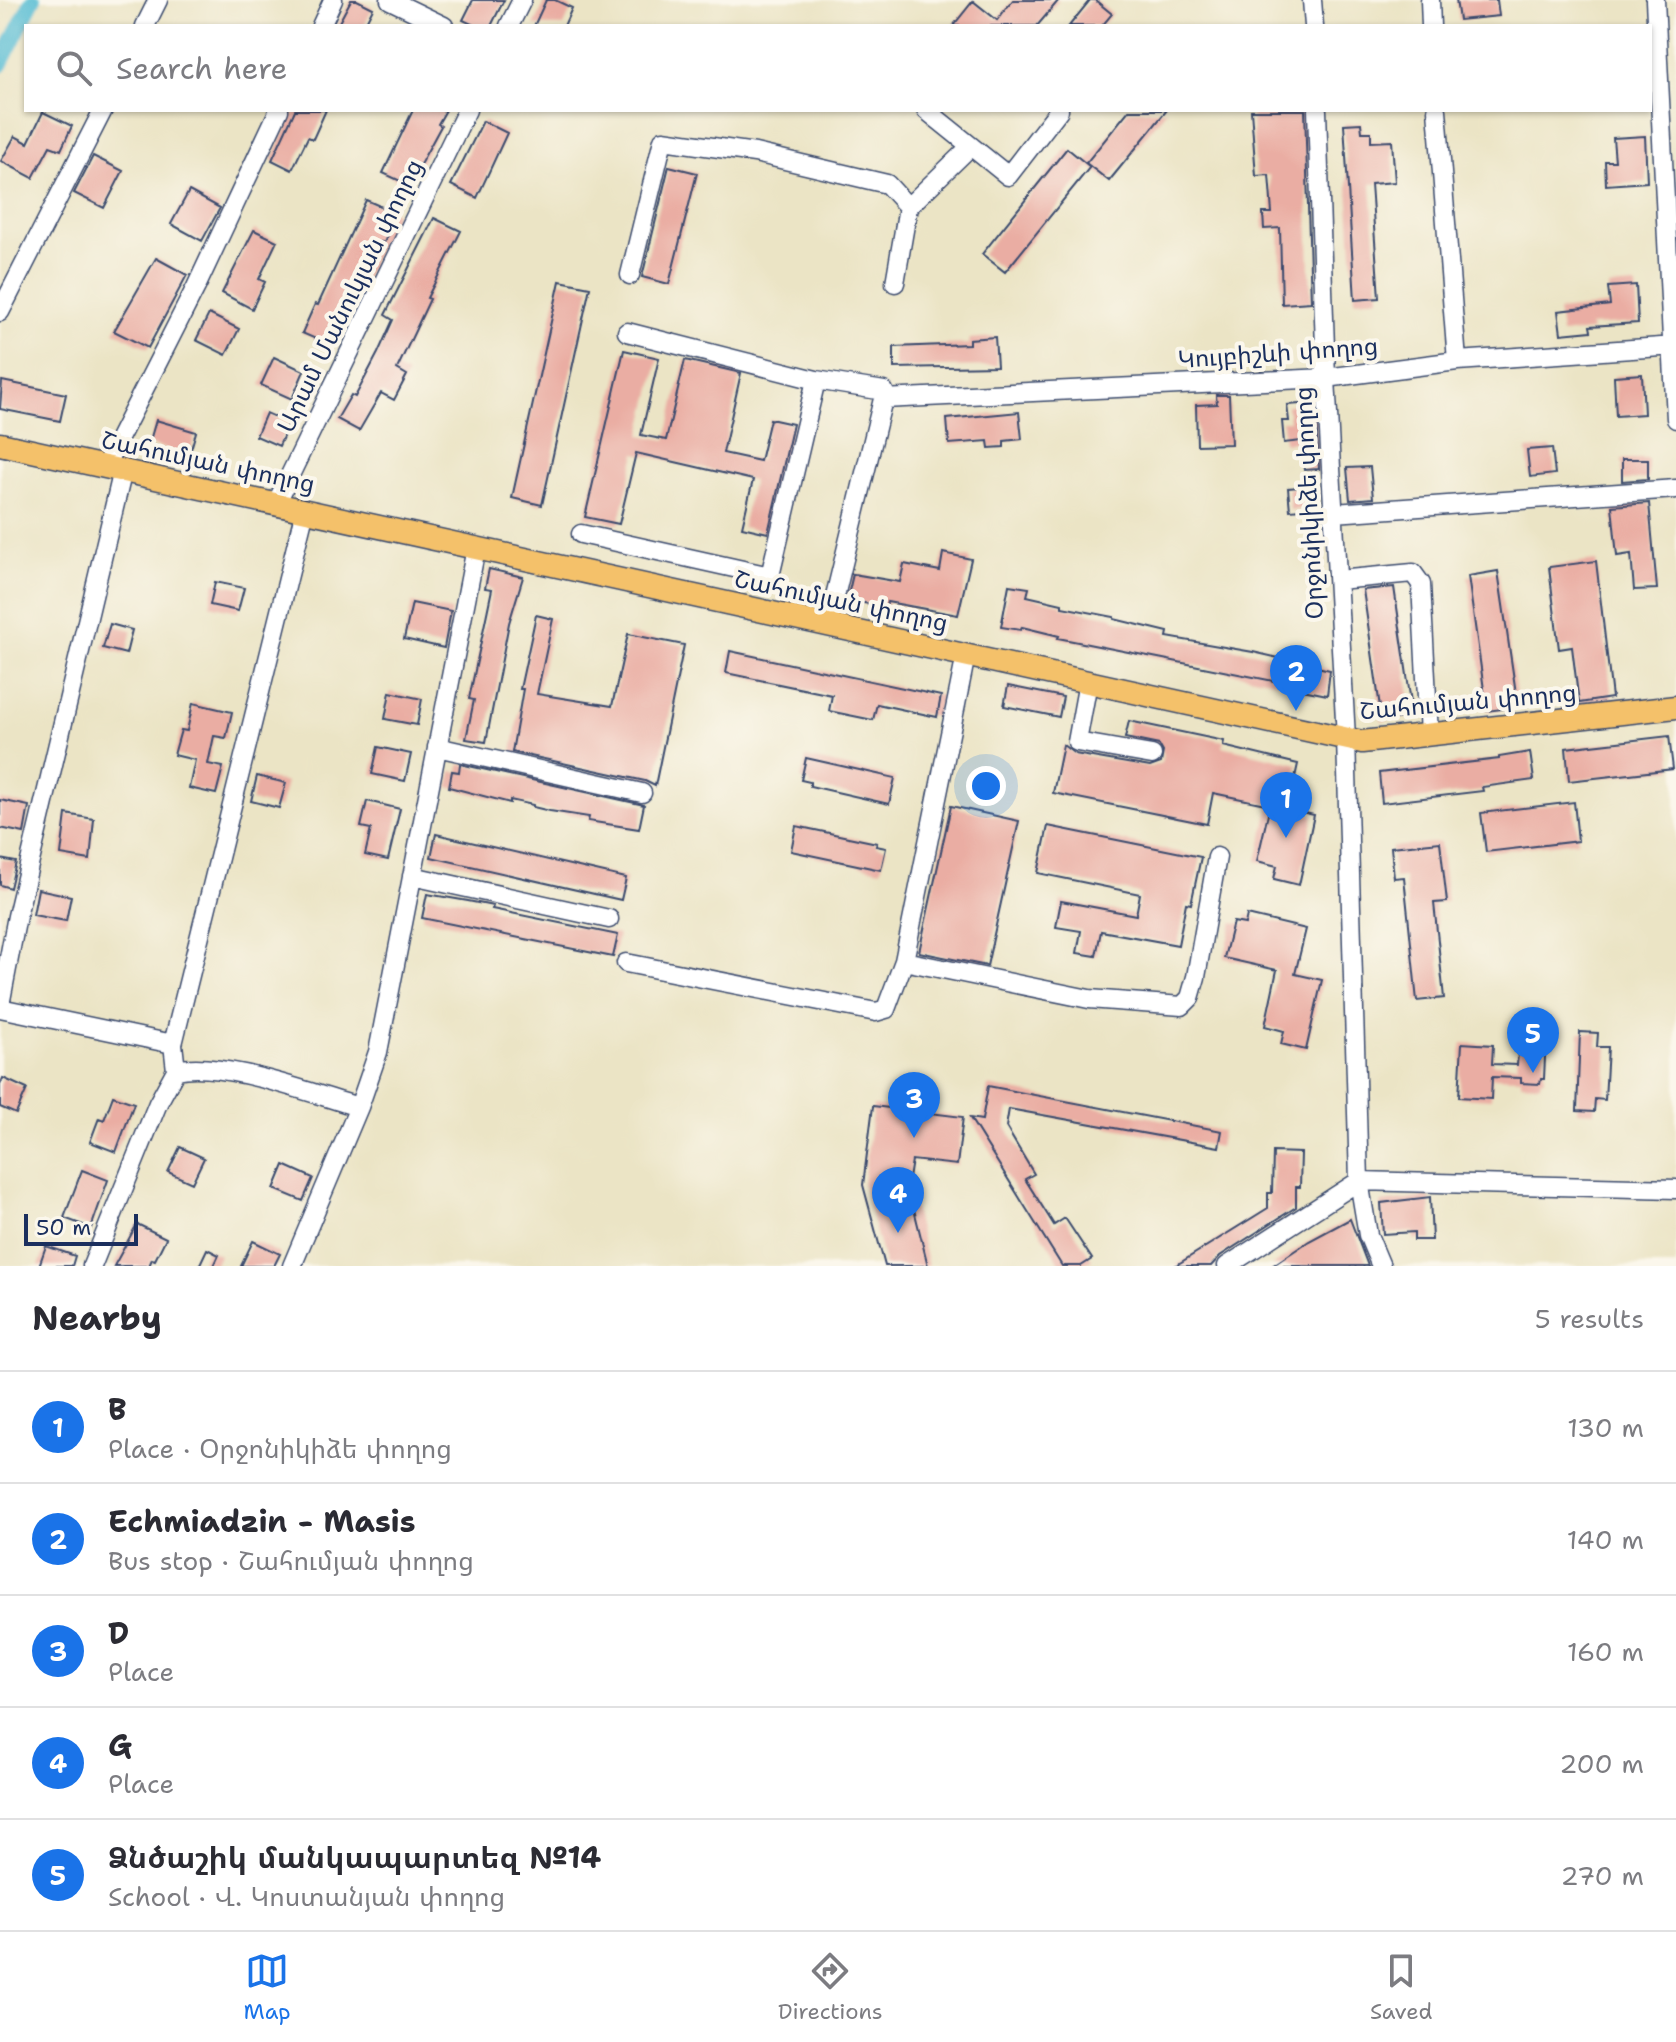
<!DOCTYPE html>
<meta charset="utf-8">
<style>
:root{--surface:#fff;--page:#f7f7f7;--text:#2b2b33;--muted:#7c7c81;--line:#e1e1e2;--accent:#1a73e8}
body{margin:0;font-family:"Shantell Sans","Noto Sans Armenian",sans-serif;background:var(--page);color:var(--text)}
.scale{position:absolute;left:24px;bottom:20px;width:114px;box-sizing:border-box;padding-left:8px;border:4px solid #1b2f5e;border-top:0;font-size:22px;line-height:28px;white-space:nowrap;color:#1b2f5e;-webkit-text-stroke:6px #fbf7ec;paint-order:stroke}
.you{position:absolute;left:986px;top:786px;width:28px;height:28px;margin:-20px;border:6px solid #fff;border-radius:50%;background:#1a73e8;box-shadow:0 0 0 12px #1a73e833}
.badge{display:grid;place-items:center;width:52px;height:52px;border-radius:50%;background:var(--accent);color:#fff;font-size:26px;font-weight:700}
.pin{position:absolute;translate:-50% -66px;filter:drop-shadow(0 2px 4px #0008)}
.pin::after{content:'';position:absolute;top:42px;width:28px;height:24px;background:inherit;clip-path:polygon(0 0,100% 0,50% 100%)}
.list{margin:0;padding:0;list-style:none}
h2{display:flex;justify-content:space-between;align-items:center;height:104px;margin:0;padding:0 32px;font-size:34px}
h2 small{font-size:26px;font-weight:400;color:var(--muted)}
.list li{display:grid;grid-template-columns:52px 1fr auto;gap:24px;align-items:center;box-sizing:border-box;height:112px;padding:0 32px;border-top:2px solid var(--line)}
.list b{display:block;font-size:30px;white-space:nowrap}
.list p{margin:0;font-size:26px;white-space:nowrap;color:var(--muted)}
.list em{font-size:26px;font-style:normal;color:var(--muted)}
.icon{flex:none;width:44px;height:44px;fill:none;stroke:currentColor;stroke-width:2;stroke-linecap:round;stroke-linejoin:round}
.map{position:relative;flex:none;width:1676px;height:1266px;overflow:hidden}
.search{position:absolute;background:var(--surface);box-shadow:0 2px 6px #0004;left:24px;right:24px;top:24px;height:88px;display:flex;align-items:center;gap:20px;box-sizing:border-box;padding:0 28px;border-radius:0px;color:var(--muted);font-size:30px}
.sheet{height:664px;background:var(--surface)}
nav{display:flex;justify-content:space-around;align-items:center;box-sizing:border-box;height:112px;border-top:2px solid var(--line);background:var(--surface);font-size:22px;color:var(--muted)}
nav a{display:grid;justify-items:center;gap:4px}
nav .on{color:var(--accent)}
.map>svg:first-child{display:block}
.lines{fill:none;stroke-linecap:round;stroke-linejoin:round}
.canal{stroke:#55bcd3;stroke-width:16}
.building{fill:#eaada3}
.minor-casing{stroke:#3a4a6d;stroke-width:21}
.major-casing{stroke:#3a4a6d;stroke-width:25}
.minor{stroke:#fff;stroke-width:18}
.major{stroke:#f4c16b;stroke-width:22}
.labels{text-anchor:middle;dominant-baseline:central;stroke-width:8;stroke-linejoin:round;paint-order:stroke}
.street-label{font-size:24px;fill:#1b2f5e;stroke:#fbf7ec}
</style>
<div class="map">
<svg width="1676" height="1266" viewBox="0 0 1676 1266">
<rect width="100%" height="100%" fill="#fbf7ec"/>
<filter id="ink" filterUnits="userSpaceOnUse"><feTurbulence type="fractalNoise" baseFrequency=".0125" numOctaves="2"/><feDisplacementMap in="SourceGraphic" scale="16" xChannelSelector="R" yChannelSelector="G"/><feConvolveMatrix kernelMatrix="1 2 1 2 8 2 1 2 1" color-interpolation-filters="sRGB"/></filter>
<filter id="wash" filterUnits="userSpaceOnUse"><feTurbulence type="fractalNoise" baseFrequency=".006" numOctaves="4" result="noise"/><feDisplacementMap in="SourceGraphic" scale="32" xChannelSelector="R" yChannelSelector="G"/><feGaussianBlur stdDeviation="1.8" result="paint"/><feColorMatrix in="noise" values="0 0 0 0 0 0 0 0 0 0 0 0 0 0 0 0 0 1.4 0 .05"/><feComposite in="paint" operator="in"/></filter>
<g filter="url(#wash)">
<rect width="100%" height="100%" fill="#ebe4c5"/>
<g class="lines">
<!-- canal -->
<path class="canal" d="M0 65 33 0"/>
</g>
<g id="blocks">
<!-- building -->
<path class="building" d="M351 0H357L373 8 364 26H337Z
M473 0H504L491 26H476L463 20Z
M546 0H555L572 8 564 26H534Z
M1013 0H1059L1037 26H953L973 1 997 20Z
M1090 0H1095L1112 14 1102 26H1069Z
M1456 0H1497L1499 16 1459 20Z
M295 110H326L313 139 308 137 292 170 272 160Z
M413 110H446L438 124 441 126 409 185 383 173Z
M1129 110H1167L1109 181 1086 163Z
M1251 110H1305L1311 302 1282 304 1280 228 1264 229 1263 213H1272L1269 175 1256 176Z
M43 112 72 126 61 150 50 146 33 178 1 161 15 136 28 143Z
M483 121 507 133 477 198 451 185Z
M1361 123 1362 132H1371V142L1392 141 1395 182 1371 184 1379 298 1355 300 1344 124Z
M1645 136 1647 182 1606 185 1605 161H1615L1613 138Z
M1067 148 1090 167 1005 272 982 254Z
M93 156 123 171 104 208 74 193Z
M669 166 697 173 669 284 642 277Z
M189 191 220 208 202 241 171 224Z
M366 200 396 213 384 243 381 242 353 309 349 307 332 346 302 333 315 304 318 305Z
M434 218 461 231 427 298 430 299 397 369 407 375 394 400 381 393 359 431 337 419 351 395 355 397 378 353 393 320 385 315Z
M254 230 277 241 259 279 265 282 252 309 222 293Z
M156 258 187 275 148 348 114 331Z
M560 281 590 287 542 505 512 498Z
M1636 285 1638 323 1590 326 1591 331 1561 334 1558 311 1610 305 1608 287Z
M209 314 239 329 226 355 196 340Z
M995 337 997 366 894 368V347L969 344V339Z
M624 350 659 358 641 435 666 440 685 360 741 373 723 453 760 461 770 419 793 424 768 533 742 527 753 480 636 453 619 524 585 517Z
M274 357 304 371 292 399 261 385Z
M1642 374 1644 414 1616 416 1614 376Z
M2 381 66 394 60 421 0 409Z
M1216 395H1229L1231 444 1197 445 1196 405 1217 404Z
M1315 403 1319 469 1304 470 1301 441 1284 443 1282 421H1289L1287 405Z
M1019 412 1022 439 1004 441V447L989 448 988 441 949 444 947 419Z
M266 413 289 423 279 446 256 436Z
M156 420 196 432 189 456 149 444Z
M1552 448 1555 474 1530 477 1527 450Z
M1622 459H1648V479L1622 481Z
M1370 467 1373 498 1350 500 1347 468Z
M1311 486 1312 508 1290 510 1288 488Z
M1649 503 1657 589 1634 590 1631 554 1617 556 1612 506Z
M943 553 971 559 958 615 887 602 886 607 847 600 853 574 900 582 904 564 940 571Z
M1596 561 1612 698 1579 703 1572 647 1559 649 1549 567Z
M489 569 523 577 509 623 486 742 466 739 474 700 469 699 492 589 485 588Z
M1498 571 1518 707 1487 711 1468 576Z
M215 582 244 588 238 611 210 605Z
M1009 585 1029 588 1027 596 1062 604V607L1114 617V619L1168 632 1167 637 1253 652 1330 670 1327 695 1293 688 1294 685 1058 638 1059 636 1022 627 1021 630 1001 627Z
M1394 587 1413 716 1382 721 1363 590Z
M412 603 451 611 444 648 404 639Z
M536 615 553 619 537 694 612 706 628 634 684 645 655 786 645 781 512 752 523 689H520Z
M110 624 132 630 126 654 103 648Z
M730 651 941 696 937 717 877 704 873 720 829 711 832 695 726 673Z
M1008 686 1063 697 1059 717 1004 706Z
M390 692 422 699 417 725 385 719Z
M193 703 232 712 226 738 214 736 208 764 223 767 216 794 189 788 195 760 174 755 181 730 187 731Z
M1129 721 1224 741 1223 746 1298 764 1288 809 1314 815 1299 885 1274 879 1277 866 1257 861 1270 805 1213 793 1207 824 1053 793 1063 745 1075 754 1150 767 1161 763 1163 752 1159 745 1125 738Z
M1669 736 1673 769 1569 781 1566 748Z
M378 747 411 754 405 781 372 774Z
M1530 752 1534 780 1482 787 1483 791 1382 803 1379 773 1499 759V757Z
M806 758 895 778 889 804 810 786V782L801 780Z
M460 764 644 805 639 829 588 821 589 817 550 811 533 807V805L510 800V803L449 787 452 771 459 772Z
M257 776 286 783 279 808 251 801Z
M0 800 29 806 24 833 0 828Z
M367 801 400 809 388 860 365 855 371 829 361 827Z
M1574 802 1578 841 1486 852 1481 813Z
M951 806 1019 821 987 966 919 952Z
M66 814 94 819 90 860 61 855Z
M796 826 877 843 876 846 886 848 881 870 791 851Z
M1048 826 1201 857 1191 904 1186 903 1178 945 1101 931 1096 956 1077 953 1081 931 1056 927 1061 901 1136 915 1140 894 1038 873Z
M436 834 626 878 621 900 431 857Z
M1440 842 1447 902 1434 903 1444 998 1417 1001 1404 877 1394 878 1391 847Z
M0 859 16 862 10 888 0 885Z
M38 889 71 896 66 921 33 915Z
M427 894 468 901 493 906 492 909 618 935 613 957 422 918Z
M1247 915 1306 929 1295 974 1322 980 1306 1050 1281 1044 1284 1031 1265 1026 1277 970 1224 958 1233 922 1245 924Z
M1520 1032 1546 1034 1544 1079H1541L1540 1084 1521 1083V1078L1492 1077 1491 1099 1459 1097 1462 1043 1493 1045 1492 1064 1517 1065Z
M1580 1032 1598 1033 1597 1047H1608L1605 1100 1595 1099 1594 1112 1577 1111Z
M3 1078 27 1089 16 1114 0 1107V1085Z
M988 1086 1222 1131 1219 1147 1009 1109 1006 1127 1034 1174 1025 1179 1054 1225 1065 1218 1092 1259 1081 1266H1062L970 1118 982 1120Z
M113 1096 134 1103 116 1152 90 1142 99 1118 104 1120Z
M873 1106 963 1117 957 1165 912 1160 908 1185 928 1266H885L863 1185Z
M180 1147 204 1158 192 1183 168 1172Z
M1273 1152 1301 1153 1300 1187H1296V1207L1220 1256 1211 1266H1175L1268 1208V1193H1272Z
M284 1165 313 1178 303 1201 274 1189Z
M82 1170 108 1180 91 1228 64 1218Z
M1430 1197 1432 1240H1414V1232L1383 1234 1381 1203Z
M1350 1219 1368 1266H1272L1309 1241Z
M137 1224 166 1238 155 1260 152 1259 149 1266H114Z
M253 1241 280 1254 274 1266H241Z
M46 1246 75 1256 72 1266H39Z
M207 1249 219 1255 214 1266H199Z"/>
</g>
</g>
<g filter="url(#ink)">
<use href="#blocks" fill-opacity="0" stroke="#3a4a6d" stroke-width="2"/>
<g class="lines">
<!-- minor casing -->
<g class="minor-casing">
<path id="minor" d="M390 0 444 26
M1312 0 1314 26
M1430 0 1431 26
M1655 0 1676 419
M145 26 158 0
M321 26 333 0
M509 26 522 0
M926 110 1008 176 1059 110
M1317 110 1326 378 1346 738 1359 1181 1368 1235 1381 1266
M1437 110 1457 361
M630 275 663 140 755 153 887 184 908 207
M895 283 908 207 971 146
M0 312 103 110
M627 332 816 380 884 391
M105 466 196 287 279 110
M276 504 467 110
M1334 513 1676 489
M581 534 770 576 816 380
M1338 580 1413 573 1421 584 1429 735
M828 625 883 399 1326 378 1457 361 1676 346
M1088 682 1077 742 1152 755
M437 747 642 793
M412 876 609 919
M904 961 1089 999 1182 1006 1190 998 1196 977 1217 857
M626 963 876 1012 886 1009 904 961 966 655
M0 1005 17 916 123 470
M0 1008 173 1044
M176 1070C221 1059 312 1094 359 1107
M1359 1181 1676 1189
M92 1266 158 1103 176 1070 173 1044 305 510
M292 1266 359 1107 378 1052 476 548
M1227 1266 1359 1181"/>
</g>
<!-- major casing -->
<g class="major-casing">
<path id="major" d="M0 444 1362 742 1676 707"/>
</g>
<!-- minor -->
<use href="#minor" class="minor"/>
<!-- major -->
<use href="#major" class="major"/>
</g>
</g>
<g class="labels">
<!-- street labels -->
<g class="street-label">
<text transform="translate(350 296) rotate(-64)">Արամ Մանուկյան փողոց</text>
<text transform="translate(1278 353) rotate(-4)">Կույբիշևի փողոց</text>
<text transform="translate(208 462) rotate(12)">Շահումյան փողոց</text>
<text transform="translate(1309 503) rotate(-93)">Օրջոնիկիձե փողոց</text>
<text transform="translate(841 601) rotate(12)">Շահումյան փողոց</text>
<text transform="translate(1468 702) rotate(-5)">Շահումյան փողոց</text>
</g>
</g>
</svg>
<div class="scale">50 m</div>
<div class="you"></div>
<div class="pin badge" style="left:1286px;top:838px">1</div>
<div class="pin badge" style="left:1296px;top:711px">2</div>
<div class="pin badge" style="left:914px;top:1138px">3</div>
<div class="pin badge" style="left:898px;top:1233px">4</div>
<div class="pin badge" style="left:1533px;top:1073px">5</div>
<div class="search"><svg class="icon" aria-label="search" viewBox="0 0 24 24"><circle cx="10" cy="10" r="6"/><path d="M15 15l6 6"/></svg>Search here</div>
</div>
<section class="sheet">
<h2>Nearby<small>5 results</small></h2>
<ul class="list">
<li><span class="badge">1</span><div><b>B</b><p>Place · Օրջոնիկիձե փողոց</p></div><em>130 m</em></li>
<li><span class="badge">2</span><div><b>Echmiadzin - Masis</b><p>Bus stop · Շահումյան փողոց</p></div><em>140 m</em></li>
<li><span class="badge">3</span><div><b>D</b><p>Place</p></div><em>160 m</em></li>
<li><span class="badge">4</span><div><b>G</b><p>Place</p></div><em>200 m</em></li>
<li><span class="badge">5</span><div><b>Ձնծաշիկ մանկապարտեզ №14</b><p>School · Վ. Կոստանյան փողոց</p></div><em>270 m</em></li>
</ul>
</section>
<nav>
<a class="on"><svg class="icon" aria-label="map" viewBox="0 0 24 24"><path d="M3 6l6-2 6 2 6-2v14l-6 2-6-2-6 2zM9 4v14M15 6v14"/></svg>Map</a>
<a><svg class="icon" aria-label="directions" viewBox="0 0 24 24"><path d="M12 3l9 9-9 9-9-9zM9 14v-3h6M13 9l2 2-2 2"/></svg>Directions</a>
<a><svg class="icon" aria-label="saved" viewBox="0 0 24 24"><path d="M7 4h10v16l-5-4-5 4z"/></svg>Saved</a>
</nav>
